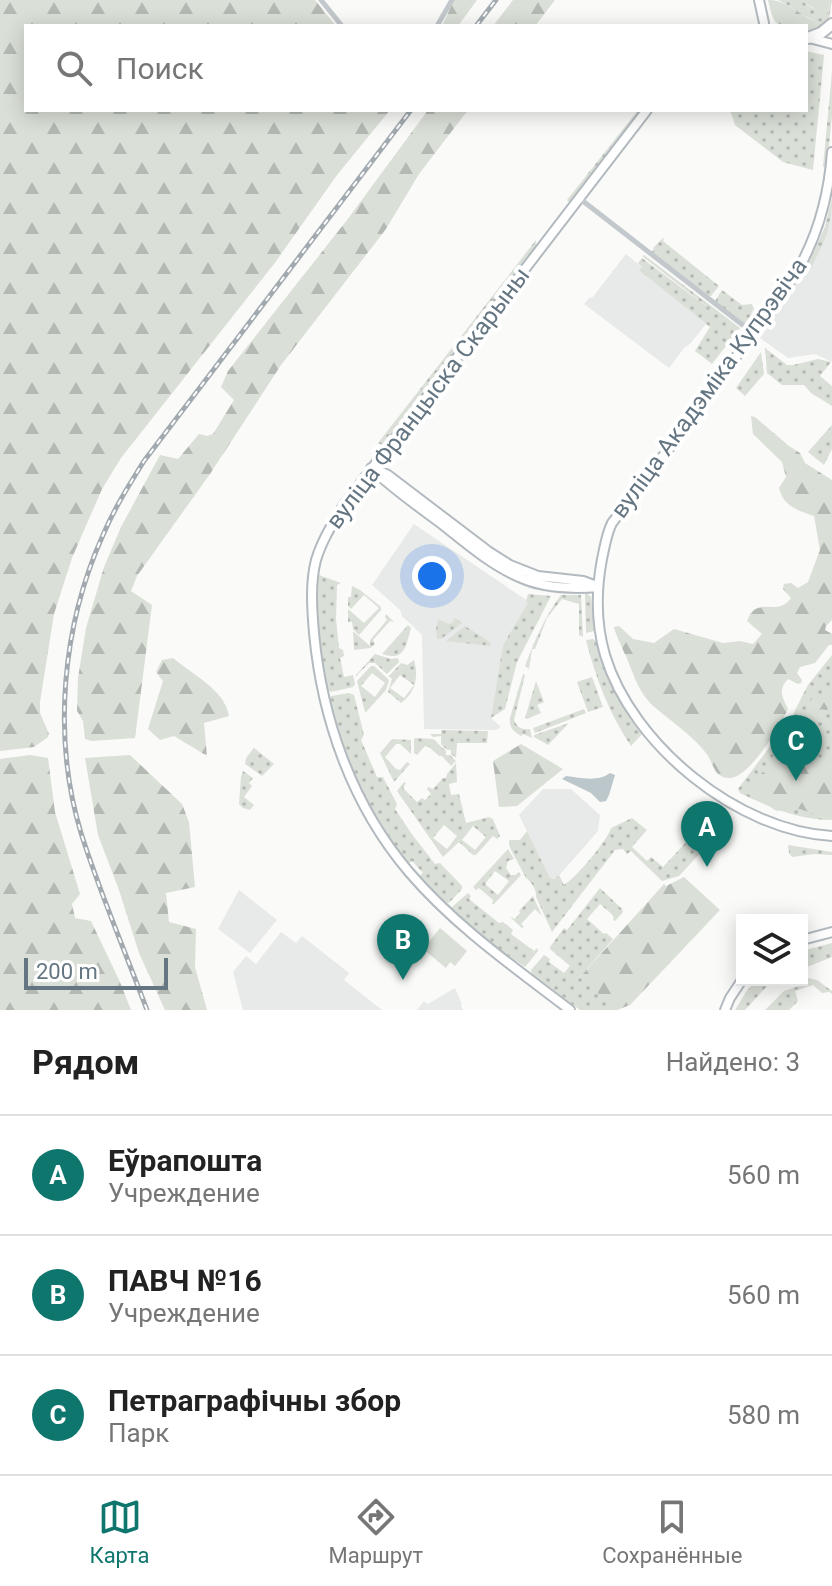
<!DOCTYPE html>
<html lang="ru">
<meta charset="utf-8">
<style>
:root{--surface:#fff;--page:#f6f6f6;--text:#222;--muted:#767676;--line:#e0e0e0;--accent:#0f766e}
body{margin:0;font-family:Roboto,sans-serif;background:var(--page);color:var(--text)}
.controls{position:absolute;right:24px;bottom:24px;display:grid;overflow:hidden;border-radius:0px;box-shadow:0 4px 20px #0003}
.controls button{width:72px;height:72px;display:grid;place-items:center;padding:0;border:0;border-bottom:2px solid var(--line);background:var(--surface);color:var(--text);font:40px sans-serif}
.scale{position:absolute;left:24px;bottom:20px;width:144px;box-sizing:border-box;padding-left:8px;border:4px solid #657683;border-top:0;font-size:22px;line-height:28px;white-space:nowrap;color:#657683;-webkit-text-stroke:6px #fff;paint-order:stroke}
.you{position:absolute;left:432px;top:576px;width:28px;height:28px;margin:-20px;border:6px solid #fff;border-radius:50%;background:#1a73e8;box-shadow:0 0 0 12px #1a73e833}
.badge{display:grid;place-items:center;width:52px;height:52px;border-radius:50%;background:var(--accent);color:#fff;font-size:26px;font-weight:700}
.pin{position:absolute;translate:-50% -66px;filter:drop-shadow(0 2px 4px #0008)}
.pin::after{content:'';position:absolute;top:42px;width:28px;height:24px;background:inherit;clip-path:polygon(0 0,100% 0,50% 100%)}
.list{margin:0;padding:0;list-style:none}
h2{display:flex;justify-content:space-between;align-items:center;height:104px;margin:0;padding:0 32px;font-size:34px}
h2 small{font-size:26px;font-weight:400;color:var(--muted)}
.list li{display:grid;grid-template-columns:52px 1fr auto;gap:24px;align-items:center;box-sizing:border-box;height:120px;padding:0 32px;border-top:2px solid var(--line)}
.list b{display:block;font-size:30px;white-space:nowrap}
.list p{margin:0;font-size:26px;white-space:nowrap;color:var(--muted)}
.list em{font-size:26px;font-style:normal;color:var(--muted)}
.icon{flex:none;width:44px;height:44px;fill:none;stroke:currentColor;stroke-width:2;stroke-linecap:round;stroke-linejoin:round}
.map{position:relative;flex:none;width:832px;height:1010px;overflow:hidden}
.search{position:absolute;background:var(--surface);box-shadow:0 4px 20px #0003;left:24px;right:24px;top:24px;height:88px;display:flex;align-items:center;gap:20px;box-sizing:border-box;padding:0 28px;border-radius:0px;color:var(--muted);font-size:30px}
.sheet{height:464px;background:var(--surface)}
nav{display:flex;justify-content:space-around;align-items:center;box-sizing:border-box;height:112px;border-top:2px solid var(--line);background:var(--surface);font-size:22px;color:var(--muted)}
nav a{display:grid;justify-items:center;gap:4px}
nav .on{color:var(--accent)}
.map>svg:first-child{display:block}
.built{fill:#e8e9e9}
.green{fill:url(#green-dots);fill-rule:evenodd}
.forest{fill:url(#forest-firs)}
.pitch{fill:#dadfd7}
.water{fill:#bbc7cb}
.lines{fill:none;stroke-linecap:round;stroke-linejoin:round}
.secondary-casing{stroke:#b3babf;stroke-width:12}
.highway-casing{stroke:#b4b9bd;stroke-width:14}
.street{stroke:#c3c8cc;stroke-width:5}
.secondary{stroke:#fff;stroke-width:8}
.highway{stroke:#fff;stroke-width:10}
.rail-casing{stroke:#a2aab0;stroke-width:5}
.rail{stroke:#fff;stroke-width:2;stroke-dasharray:6;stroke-linecap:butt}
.labels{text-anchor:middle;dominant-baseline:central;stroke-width:8;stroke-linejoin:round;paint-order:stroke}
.street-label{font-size:24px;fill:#657683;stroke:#fff}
</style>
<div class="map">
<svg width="832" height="1010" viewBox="0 0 832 1010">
<defs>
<pattern id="green-dots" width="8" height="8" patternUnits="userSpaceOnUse" patternTransform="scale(2)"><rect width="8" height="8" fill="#dadfd7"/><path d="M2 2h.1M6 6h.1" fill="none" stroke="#b4b9b4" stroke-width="1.8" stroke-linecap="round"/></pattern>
<pattern id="forest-firs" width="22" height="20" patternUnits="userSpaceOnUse" patternTransform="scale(2)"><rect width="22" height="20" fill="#dadfd7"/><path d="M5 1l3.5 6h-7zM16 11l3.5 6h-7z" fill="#b4b9b4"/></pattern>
</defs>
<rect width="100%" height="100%" fill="#fafaf8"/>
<!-- built -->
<path class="built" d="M832 198V362L815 354 788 358 760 338 763 330 807 267 825 227Z
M626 254 642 267 640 270 706 324 691 343 684 348 669 368 584 304 590 297 592 298Z
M414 524 529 602 503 645 491 718 500 726V728L495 730 424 729 422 635 402 616 400 610 372 585Z
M543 789H571L600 815 598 831 556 879 550 878 519 815Z
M239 890 277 920 250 953 218 929Z
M281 932 296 943 302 936 349 973 344 980 382 1010H243L233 972 246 956 256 964Z
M455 988 462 1004 461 1006 463 1010H417L424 1001 428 1004Z"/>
<!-- green -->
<path class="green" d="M778 0H801L812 8 829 13 830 0H832L829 20 815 31H810L823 23C804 18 795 8 778 0Z
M806 51 824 55 813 170 783 162 735 125 730 110H806Z
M832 71V115L827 167H823Z
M638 110H642L569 202 567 200Z
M832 198C832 230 823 244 809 272L807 267 825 227Z
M573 211 575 212 415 426 421 413Z
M664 237 663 241 719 286 711 296H709L652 252 654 247Z
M536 240V246L382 445 378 443Z
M644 255 740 328 712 364 695 351 710 327 639 270 642 267 638 263 642 258 719 316 642 256Z
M722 290 742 305 752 304 754 309 750 315 754 311 755 313 746 326 715 301Z
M765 348 787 365H793L818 359 831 362 820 376 832 386V406L811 393 804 385H782L767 373Z
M761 352 764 374 745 396 736 388Z
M832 425V449L824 465 808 452Z
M319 575 341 583 337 585 336 619 339 648 343 650 344 656 340 658 344 677 353 675 355 684 353 687 331 692 326 689C322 653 311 611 319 575Z
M352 586 360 590 381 607V610L359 635 353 629 352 622H348V609L364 623 379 608 364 595 351 609 348 606V597H351Z
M585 593H587L591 597 594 631 586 633Z
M528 594 551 596 517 662 505 709 491 718 503 645 528 603 526 601Z
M561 595H581L583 637 579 635V604L562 599 547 618 535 649H532L529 669 525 666C534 642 545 616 561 595Z
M386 614 394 622 390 621 373 640 375 644 370 648 354 650 353 631 370 646V640L387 620 385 617Z
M455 618 462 623 441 639H437L436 630 438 619 448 624 452 623Z
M408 625 411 628C406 646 405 662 382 654Z
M465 626 491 643V646L446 641Z
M593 639 598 642C607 676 621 705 642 734L631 746C609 713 596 679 586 640Z
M375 654 391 659 398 658 399 662 387 674 375 663H369L356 676V675Z
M832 655V820C799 820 769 807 740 793L738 789 790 720 808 685Z
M414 660C419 677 415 693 401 703L388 692 392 679 389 676 401 663 407 665ZM400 675 414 685 404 698 390 688Z
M371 666H374L389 680 386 690 366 712H365L357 681ZM372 673 385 683 375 697 361 686Z
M523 674 525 675 514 720C517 728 523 730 530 729L532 738 523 734 521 736C513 731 509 728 510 718Z
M592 677 603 707 588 712 577 682Z
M536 681 544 702 537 705 541 713 527 719 525 718Z
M349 693 354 695 364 735 361 740 377 777H383L397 804 395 809 411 833 435 864 440 863 462 886V889L449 903 444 902 419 876 423 873 412 861 408 864C381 827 357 786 341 742 336 728 332 714 328 700L331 696Z
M584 709 586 713 535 733 533 728Z
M569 723 548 745 534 737V735Z
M441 730 488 731 487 743H457L456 758 451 754V750H447L441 744V736L433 737 430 734H441Z
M415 738 433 739 446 751V755H450L456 761 451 766 442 756H439L429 747 425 746 417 755 414 753V740Z
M392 739 411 740V754L400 744H396L385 757 396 769 400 770 407 762 410 764 394 782 380 753Z
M254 748 274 764 262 776 245 764 246 758Z
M456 763 457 782 449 784 451 795 459 794 466 823 489 817 493 819 500 836 497 839 493 836 476 855H473L459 842 443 857 397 791 404 782 406 783 403 788 417 802 422 798 425 800 431 794 427 789 428 787 433 789 443 778H446L447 774ZM444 825 457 836 447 849 433 838ZM473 826 486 837 475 850 462 840Z
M243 771 253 778 249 783 252 786 244 797 254 805 250 810 243 808 239 804 241 777Z
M632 818 647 830 632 847 647 861 651 857 663 867 703 824 716 836 679 876 662 881 631 851 627 854 623 849 615 850 552 932 536 897C537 890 531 881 526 878L510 848 509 840H520L527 831 550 878 555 879 559 875 564 885C576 878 607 841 611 828Z
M788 845 832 852V855L814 854 792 857 789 853Z
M508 849 514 859 508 861 506 868 511 875H515L519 872 521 875 494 904H492L493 900 479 888 476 890 473 887ZM495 871 509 881 498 895 485 884Z
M600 888 622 909 623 912 615 921 613 920 614 916 600 904 587 919 604 934 606 933 613 939 580 977 618 1010H580L532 974 531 970 544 955 550 959 549 962 564 973 570 966 550 949V947L564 928 567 930Z
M468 893 471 896 469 899 499 923 503 922 513 930 511 934 534 951 537 948 538 951 525 967 484 939 452 910V907Z
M533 896 542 916 535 909 521 924 524 927 522 928 510 917 515 919 520 913 519 911Z
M832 943V957L802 969V951Z
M808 978 817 980 832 991V994L829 992 822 993 813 985 795 991 798 1001 789 1010H765L784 991 808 983Z
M756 980H777L768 985 745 1010H735L746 992Z"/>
<!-- forest -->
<path class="forest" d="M0 0H315L336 26H26V110H390L337 175 274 264 121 458 102 489 72 558 54 614 40 702V713L49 734 48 737 34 747 0 751Z
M454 0H477L458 26H442Z
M513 0H555L535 26H493Z
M768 0C784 0 791 8 805 16 810 20 818 21 824 23L810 31 806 30V26C776 26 775 30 768 0Z
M801 0H830L829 13 819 12Z
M428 110H468L419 174 386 229 281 365 210 474 137 576 131 591 152 605 135 738 92 741 85 739 83 721 77 711 78 678 86 628 104 567 121 527 160 455 178 459 199 434 207 436 213 434 234 400 221 387 228 371 347 220Z
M751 416 755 417 789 446 800 453 805 463 832 480V620L826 626 825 630 832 634V645H829L815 663 800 667 797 673 802 680 801 683 798 684 788 679C778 689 782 697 788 709 780 726 750 777 730 778 713 778 714 763 706 753 691 734 669 720 651 704 636 689 632 668 623 650 620 642 616 636 614 627L619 626 633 639 654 643 674 629 723 643 740 641 753 644 762 634 747 621C756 594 778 618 791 598L783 589 784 584 791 583 798 588 808 582 820 550 814 516C799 511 783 506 779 488L786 477 782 462 753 434Z
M173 658C193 675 225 690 229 716L204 723 207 756 174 736 160 740 148 729 163 681 156 672 162 660Z
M832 687V708L826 710 821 709 817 712 814 723 810 724C801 715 809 704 814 695L822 694Z
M795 727H801L809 734 810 738 801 750 802 754 805 756 815 749C820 756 818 765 824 773H826L825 760 829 761 832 766V818C810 818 800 801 777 811 770 808 770 805 766 800 761 795 755 795 750 788L752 781 767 769 776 749Z
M521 744 563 769 517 806 499 807 493 761Z
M30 755 48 758 55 812 80 894 72 904 75 918 91 921 120 982 131 1010H0V759Z
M130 755 182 804 189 822 195 887 166 893 169 922 196 929 195 967 207 1010H165L139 953 119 890 98 835 85 758Z
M684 877 720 910 630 1005 617 1010 580 977 664 884 666 886Z"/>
<!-- pitch -->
<path class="pitch" d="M440 928 467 951 455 966 450 962 446 968 423 949Z"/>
<!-- water -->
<path class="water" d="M610 773 615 775 609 795 606 801 600 802 591 793 562 779 566 776C581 778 598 782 610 773Z"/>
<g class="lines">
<!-- secondary casing -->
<g class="secondary-casing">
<path id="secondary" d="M759 0 764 23
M809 38 832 44
M832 152C829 193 819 232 799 268L702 405 612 523C606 535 605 546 602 559 596 591 596 624 605 655 632 745 738 831 832 836
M371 468C393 489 419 507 443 525 467 544 491 565 519 577 542 588 573 589 598 587
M377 470 388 475 488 551 510 565 538 576 583 581 594 585
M802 940 832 932
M570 1010C514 967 455 926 409 872 352 805 322 719 314 633 312 609 310 583 316 560 322 540 333 523 343 506L647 110
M725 1010 730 998 742 980"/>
</g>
<!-- highway casing -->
<g class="highway-casing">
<path id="highway" d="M808 38 821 33 832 24"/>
</g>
<!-- street -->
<path class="street" d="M321 0 342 26
M437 26 452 0
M579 198 753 333"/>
<!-- secondary -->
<use href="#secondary" class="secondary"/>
<!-- highway -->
<use href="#highway" class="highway"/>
<!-- rail casing -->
<g class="rail-casing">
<path id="rail" d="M476 26 496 0
M147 1010C125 951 100 893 81 833 52 737 62 626 103 535 114 509 129 485 144 461L411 110"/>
</g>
<!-- rail -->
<use href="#rail" class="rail"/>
</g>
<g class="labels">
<!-- street labels -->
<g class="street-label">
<text transform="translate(709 388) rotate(-54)">вуліца Акадэміка Купрэвіча</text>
<text transform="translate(428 398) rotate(-53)">вуліца Францыска Скарыны</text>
</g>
</g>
</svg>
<div class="controls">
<button><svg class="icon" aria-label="layers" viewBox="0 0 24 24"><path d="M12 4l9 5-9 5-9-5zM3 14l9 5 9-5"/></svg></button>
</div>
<div class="scale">200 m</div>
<div class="you"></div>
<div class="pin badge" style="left:707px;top:867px">A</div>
<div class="pin badge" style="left:403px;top:980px">B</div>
<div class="pin badge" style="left:796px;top:781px">C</div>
<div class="search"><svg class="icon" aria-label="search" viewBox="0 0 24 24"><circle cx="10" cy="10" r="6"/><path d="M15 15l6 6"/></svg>Поиск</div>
</div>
<section class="sheet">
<h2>Рядом<small>Найдено: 3</small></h2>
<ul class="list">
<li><span class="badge">A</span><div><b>Еўрапошта</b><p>Учреждение</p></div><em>560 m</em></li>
<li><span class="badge">B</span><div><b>ПАВЧ №16</b><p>Учреждение</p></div><em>560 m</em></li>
<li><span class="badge">C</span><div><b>Петраграфічны збор</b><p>Парк</p></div><em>580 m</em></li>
</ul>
</section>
<nav>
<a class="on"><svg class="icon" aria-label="map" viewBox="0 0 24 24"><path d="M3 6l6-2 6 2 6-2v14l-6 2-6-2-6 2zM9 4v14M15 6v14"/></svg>Карта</a>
<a><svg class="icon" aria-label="directions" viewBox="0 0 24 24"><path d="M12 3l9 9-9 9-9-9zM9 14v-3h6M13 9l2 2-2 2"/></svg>Маршрут</a>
<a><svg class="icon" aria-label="saved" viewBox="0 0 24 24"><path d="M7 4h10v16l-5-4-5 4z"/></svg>Сохранённые</a>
</nav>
